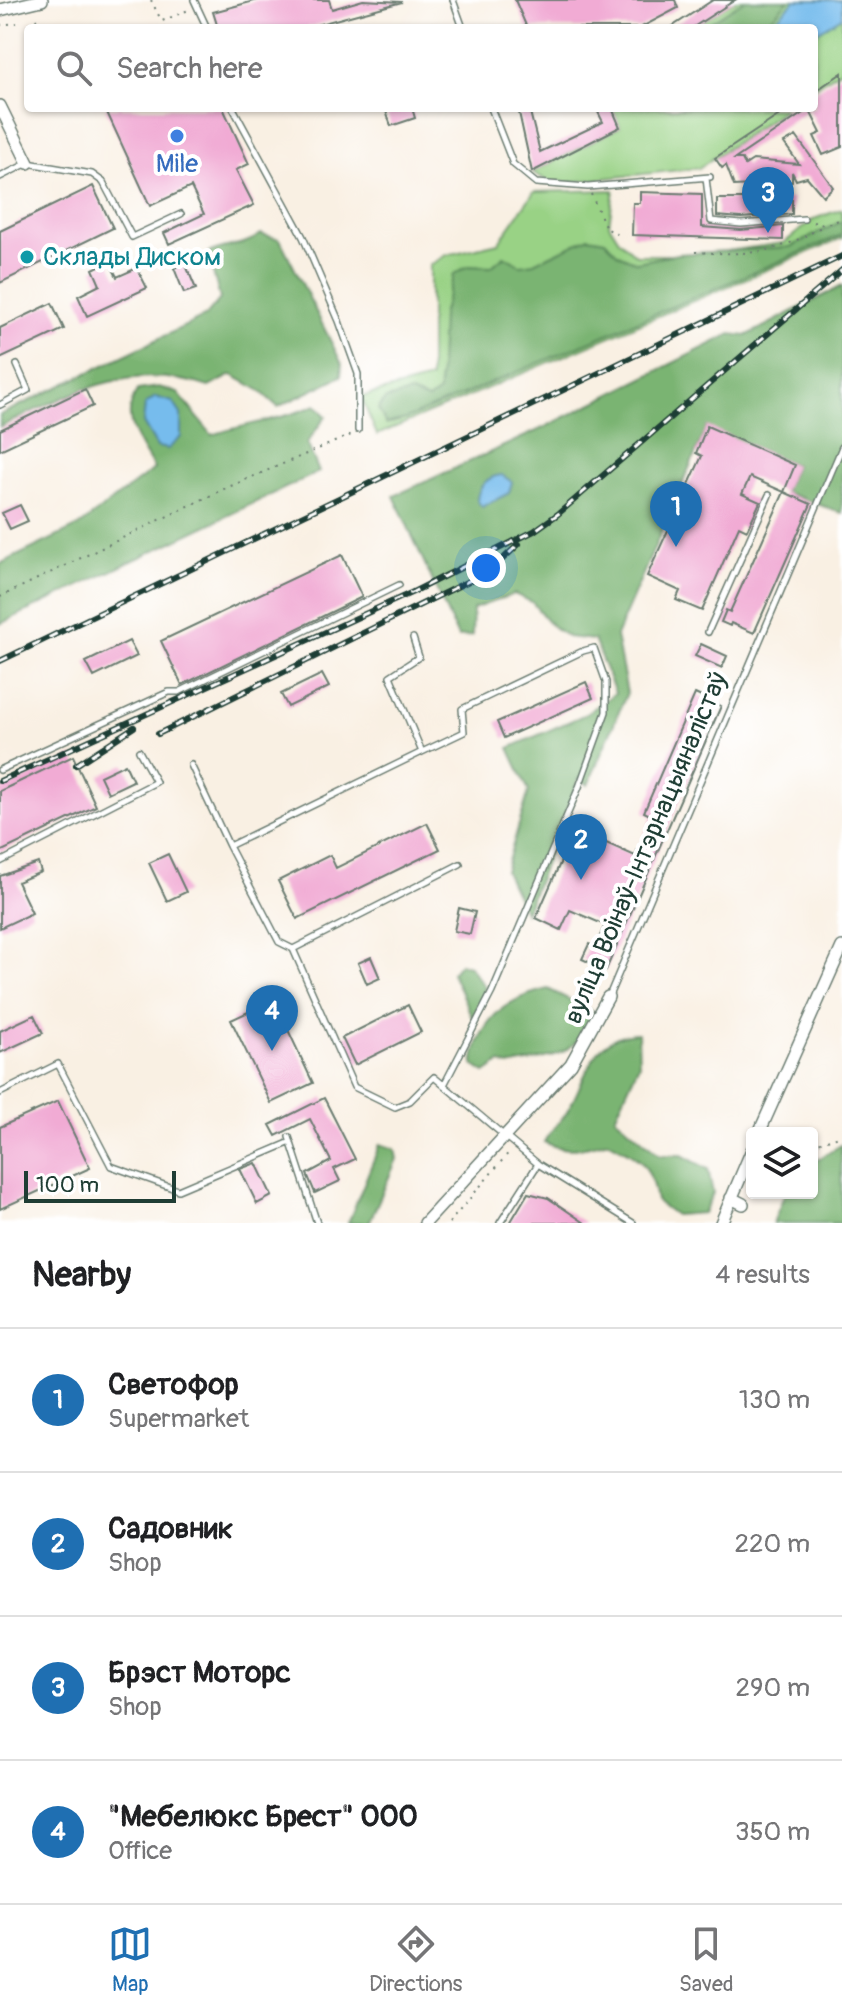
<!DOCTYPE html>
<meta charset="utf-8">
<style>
:root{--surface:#fff;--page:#f6f6f6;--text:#202124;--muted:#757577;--line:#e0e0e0;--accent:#1f6fb2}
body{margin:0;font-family:Pangolin,sans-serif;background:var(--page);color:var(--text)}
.controls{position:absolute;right:24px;bottom:24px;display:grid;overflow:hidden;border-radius:8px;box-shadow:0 2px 6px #0004}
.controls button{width:72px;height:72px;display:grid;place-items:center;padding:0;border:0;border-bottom:2px solid var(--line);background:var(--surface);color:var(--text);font:40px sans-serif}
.scale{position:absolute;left:24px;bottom:20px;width:152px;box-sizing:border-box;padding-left:8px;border:4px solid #1f3d34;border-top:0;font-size:22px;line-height:28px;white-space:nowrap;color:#1f3d34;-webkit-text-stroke:6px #fff;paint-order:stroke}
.you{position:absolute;left:486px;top:568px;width:28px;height:28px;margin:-20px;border:6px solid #fff;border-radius:50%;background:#1a73e8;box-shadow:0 0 0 12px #1a73e833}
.badge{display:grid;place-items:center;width:52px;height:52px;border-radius:50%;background:var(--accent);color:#fff;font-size:26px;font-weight:700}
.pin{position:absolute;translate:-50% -66px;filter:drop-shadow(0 2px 4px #0008)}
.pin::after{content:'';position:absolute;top:42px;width:28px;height:24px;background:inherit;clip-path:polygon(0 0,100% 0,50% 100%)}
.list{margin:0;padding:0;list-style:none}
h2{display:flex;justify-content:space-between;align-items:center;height:104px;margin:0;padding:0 32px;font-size:34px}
h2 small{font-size:26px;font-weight:400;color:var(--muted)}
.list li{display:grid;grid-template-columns:52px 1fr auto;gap:24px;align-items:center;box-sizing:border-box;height:144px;padding:0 32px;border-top:2px solid var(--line)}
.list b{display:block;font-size:30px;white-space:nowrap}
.list p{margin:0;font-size:26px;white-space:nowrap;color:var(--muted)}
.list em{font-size:26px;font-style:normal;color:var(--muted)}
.icon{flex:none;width:44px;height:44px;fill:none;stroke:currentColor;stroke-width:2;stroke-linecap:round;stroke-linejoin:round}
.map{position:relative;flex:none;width:842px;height:1223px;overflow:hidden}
.search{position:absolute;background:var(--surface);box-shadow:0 2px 6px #0004;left:24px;right:24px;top:24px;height:88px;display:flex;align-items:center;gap:20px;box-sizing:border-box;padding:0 28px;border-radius:8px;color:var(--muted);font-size:30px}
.sheet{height:680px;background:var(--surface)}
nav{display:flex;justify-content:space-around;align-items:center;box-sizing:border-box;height:112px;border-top:2px solid var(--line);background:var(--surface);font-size:22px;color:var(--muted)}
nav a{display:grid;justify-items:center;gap:4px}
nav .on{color:var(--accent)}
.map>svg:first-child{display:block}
.green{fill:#99d285;stroke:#5c885c;stroke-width:2}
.forest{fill:#7ab472;stroke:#4c7853;stroke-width:2}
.water{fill:#76bced;stroke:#4a7c90;stroke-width:2}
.building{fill:#f1abd4}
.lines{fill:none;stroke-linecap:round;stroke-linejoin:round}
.lane-casing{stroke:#6b7c71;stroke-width:8}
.street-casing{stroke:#6b7c71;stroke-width:14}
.path{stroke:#6b7c71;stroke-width:2;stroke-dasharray:2 6;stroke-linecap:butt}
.lane{stroke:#fff;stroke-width:5}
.street{stroke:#fff;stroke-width:11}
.rail-casing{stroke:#1f3d34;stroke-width:6}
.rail{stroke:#fff;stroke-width:3;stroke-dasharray:9;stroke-linecap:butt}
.shop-dot{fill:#3f7fe0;stroke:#fff;stroke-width:3}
.culture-dot{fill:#0f9aa8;stroke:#fff;stroke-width:3}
.labels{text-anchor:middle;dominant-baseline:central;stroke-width:8;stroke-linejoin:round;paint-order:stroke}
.shop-label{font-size:26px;fill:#366cbe;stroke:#fff}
.culture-label{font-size:26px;fill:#0d838f;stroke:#fff;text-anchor:start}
.street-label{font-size:26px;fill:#1f3d34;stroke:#fff}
</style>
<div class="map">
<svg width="842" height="1223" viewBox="0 0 842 1223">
<rect width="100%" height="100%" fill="#fff"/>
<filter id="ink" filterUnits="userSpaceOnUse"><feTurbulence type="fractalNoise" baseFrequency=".0125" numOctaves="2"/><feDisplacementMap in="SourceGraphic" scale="16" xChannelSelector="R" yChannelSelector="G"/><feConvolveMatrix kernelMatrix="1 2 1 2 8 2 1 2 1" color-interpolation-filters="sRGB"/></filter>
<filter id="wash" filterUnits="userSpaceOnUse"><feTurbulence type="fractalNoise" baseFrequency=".006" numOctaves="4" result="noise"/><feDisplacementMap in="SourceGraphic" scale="32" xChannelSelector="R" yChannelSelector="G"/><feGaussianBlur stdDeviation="1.8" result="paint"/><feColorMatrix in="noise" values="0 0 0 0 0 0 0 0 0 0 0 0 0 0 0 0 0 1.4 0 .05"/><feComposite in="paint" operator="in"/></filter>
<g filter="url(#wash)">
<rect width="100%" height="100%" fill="#f9f0e3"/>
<!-- green -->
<path class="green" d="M735 0H842V69L814 88V28H692Z
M612 108H786L699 168 570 182H550L532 172 620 127Z
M614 190 609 224 619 240 636 255H698L784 243 814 219 842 209V238L377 435 361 397 430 379V265L447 255 498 243 534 192Z"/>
<!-- forest -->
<path class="forest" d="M745 0H789L762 28H701Z
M842 221V235L406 419 386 424 378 409 386 399 411 393 428 400 439 392 442 315 454 274 468 266 491 267 504 256 520 265 534 263 589 237 605 240 618 254 637 262 677 254 790 247Z
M261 234 280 239 342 364 341 376 278 407 259 390 232 375 209 387C128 360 72 393 0 427V415L206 316 220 299 208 253C227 244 244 247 261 234Z
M842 286V513L784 492 795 465 707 427 616 636 627 693 588 785 579 778 525 913 505 871 529 791 509 748 586 714 615 693 594 640 567 637 550 624 532 602 514 594 473 609 472 636 458 637 394 496 541 429 731 334 746 336Z
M159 387 178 393 212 435C246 423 283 420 316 405L326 416 307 443 319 472 0 624V564L79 526 154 469C139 442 118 418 138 390Z
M460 963 469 966 485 987 481 1005 472 1017 452 973Z
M548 989 592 1011C581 1056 551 1057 509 1066L500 1063 485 1073 473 1065C479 1019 505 999 548 989Z
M638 1033 639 1064 615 1117 660 1155H682L708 1169 713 1193 703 1213 675 1215 656 1201C650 1162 642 1160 608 1141 583 1148 568 1154 544 1142 550 1130 560 1123 567 1112 588 1077 591 1034 638 1033Z
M380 1144 395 1149 397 1159 369 1223H348Z
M841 1145 842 1223H773L785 1193H812V1163Z"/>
<!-- water -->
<path class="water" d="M795 0H842V17L814 34V28H767Z
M155 397 173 402 181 414V437L168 449 157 447 143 423 145 405Z
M502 475 512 482 509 493 482 507 477 500C478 486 488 476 502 475Z"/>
<g id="blocks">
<!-- building -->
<path class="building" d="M258 0H329L332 9 363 0 402 2 305 28H218L213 12Z
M515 0H675L678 8 640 28H527Z
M713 0H735L692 28H670Z
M842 73V147L823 155 814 136 821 133 809 109 735 159H742L745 165 753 160 799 164 784 143 796 136 833 187 823 196 807 177 796 180 792 172V182L788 183 734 186 726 165 722 168 715 158 790 108H814V92Z
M105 108H223L249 164 236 170 254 205 169 244 164 233 204 214 191 187 150 206Z
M385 108H412L415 118 391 126Z
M518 108H529L540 152 603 122 596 108H612L620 127 532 172Z
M93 186 113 228 0 283V231Z
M640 192 702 194V227L741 230 783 226V240L632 235 633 203H640Z
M717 199H792V214L741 218 717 216Z
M109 261 117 277 137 268 147 288 87 316 78 296 100 285 93 269Z
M185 263 196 289 184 293 174 268Z
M52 303 64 329 0 359V328Z
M85 389 93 406 0 450V430Z
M707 426 795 465 784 492 750 477 742 494 760 502 747 530 739 526 702 611 676 600 680 591 647 576 702 456 696 453Z
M784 492 811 504 754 633 731 623 730 626 721 622 726 610 730 612Z
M20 505 28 521 10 529 2 513Z
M342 555 362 597 182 685 161 641Z
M129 641 137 656 94 677 86 662Z
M701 644 727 656 722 668 695 656Z
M322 674 329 687 288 707 281 694Z
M586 682 593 698 504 738 497 722Z
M695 694 721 706 606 970 582 959 589 944 595 947 605 925 570 910 561 930 536 918 575 829 635 856 652 816 644 812Z
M73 756 96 806 0 852V791Z
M125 764 133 781 108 793 100 776Z
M427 823 440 849 297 919 278 881 330 855 336 868Z
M168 854 186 892 167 901 149 863Z
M38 863 41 872 17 882 32 913 0 928V876Z
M459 908 475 912 470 934 454 931Z
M371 957 380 978 367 984 358 963Z
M274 1000 313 1083 271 1103 231 1020Z
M408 1005 421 1032 355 1065 342 1038Z
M34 1015 43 1033 0 1053V1031Z
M324 1098 355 1159 334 1169 340 1181 315 1193 307 1174 331 1161 310 1119 276 1136 270 1125Z
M58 1101 90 1168 0 1209V1127Z
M256 1163 272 1196 257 1204 240 1169Z
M528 1193 548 1198 585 1223H510Z"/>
</g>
</g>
<g filter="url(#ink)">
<use href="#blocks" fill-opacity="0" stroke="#6b7c71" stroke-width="2"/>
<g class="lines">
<!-- lane casing -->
<g class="lane-casing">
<path id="lane" d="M194 0 207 28
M453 0 463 28
M233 108 303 237 339 321 358 374V430
M491 108 513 164 536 183 588 187 710 177
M0 177 28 163 92 174 103 182 132 237 181 214
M706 178 711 221 741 224 804 219
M0 405 28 390 17 365
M708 632 769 495
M413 638 419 657 390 676 422 752 464 732 462 709 583 651 594 648 606 682V712L579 787 492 992 445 1083
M422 752 229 846 279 942 293 949 460 864
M191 765 229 846
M0 770 169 692H179L399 585
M0 862 156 782 139 751
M293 949 354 1087 395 1107 410 1101 434 1077 538 1164 633 1223
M609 996 842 447
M0 1093 58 1064 111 1166 178 1190 291 1142
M289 1137 317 1223
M500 1223 538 1164"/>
</g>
<!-- street casing -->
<g class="street-casing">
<path id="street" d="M0 10 42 0
M0 106 28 163
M759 1133 842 947
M731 1198 743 1204
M425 1223 571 1064 608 997
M721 1223 752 1150"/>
</g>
<!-- path -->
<path class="path" d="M151 0 161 20
M36 19 40 28
M0 25 17 23
M164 28 162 21 191 9
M591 194 606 228 621 236
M813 222 824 225 842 219
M695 252C750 255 777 255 824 225
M0 597 226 488 351 435
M812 1145 842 1135
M449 1223 511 1150"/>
<!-- lane -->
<use href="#lane" class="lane"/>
<!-- street -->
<use href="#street" class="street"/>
<!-- rail casing -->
<g class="rail-casing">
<path id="rail" d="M0 661 842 256
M158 734 491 570 519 544
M76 765 134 727
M0 781 413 592 534 531 558 514 842 270"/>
</g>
<!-- rail -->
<use href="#rail" class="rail"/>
</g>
</g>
<!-- markers -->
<circle class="shop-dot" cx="177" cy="136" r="8"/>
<circle class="culture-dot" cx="27" cy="257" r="8"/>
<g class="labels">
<!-- shop labels -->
<g class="shop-label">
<text x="177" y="164">Mile</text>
</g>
<!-- culture labels -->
<g class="culture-label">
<text x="43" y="257">Склады Диском</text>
</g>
<!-- street labels -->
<g class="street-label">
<text transform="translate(646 848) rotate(-67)">вуліца Воінаў-Інтэрнацыяналістаў</text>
</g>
</g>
</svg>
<div class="controls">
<button><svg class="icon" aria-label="layers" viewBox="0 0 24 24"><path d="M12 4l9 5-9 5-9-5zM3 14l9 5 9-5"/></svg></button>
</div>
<div class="scale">100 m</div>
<div class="you"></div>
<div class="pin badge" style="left:676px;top:547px">1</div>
<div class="pin badge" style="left:581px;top:880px">2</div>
<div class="pin badge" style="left:768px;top:233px">3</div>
<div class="pin badge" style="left:272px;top:1051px">4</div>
<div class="search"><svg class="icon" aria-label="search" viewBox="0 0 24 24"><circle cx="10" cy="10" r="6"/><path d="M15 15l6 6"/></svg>Search here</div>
</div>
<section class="sheet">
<h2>Nearby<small>4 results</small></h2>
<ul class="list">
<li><span class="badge">1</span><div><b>Светофор</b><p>Supermarket</p></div><em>130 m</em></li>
<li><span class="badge">2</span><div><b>Садовник</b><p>Shop</p></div><em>220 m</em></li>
<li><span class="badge">3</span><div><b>Брэст Моторс</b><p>Shop</p></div><em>290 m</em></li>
<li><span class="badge">4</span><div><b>&quot;Мебелюкс Брест&quot; ООО</b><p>Office</p></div><em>350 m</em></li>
</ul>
</section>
<nav>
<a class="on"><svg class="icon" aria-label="map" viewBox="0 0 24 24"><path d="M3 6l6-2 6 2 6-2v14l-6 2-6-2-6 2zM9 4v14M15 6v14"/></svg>Map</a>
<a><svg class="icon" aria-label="directions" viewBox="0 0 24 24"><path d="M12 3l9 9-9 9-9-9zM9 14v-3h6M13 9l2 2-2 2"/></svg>Directions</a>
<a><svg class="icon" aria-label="saved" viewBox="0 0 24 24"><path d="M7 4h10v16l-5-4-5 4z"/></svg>Saved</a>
</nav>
